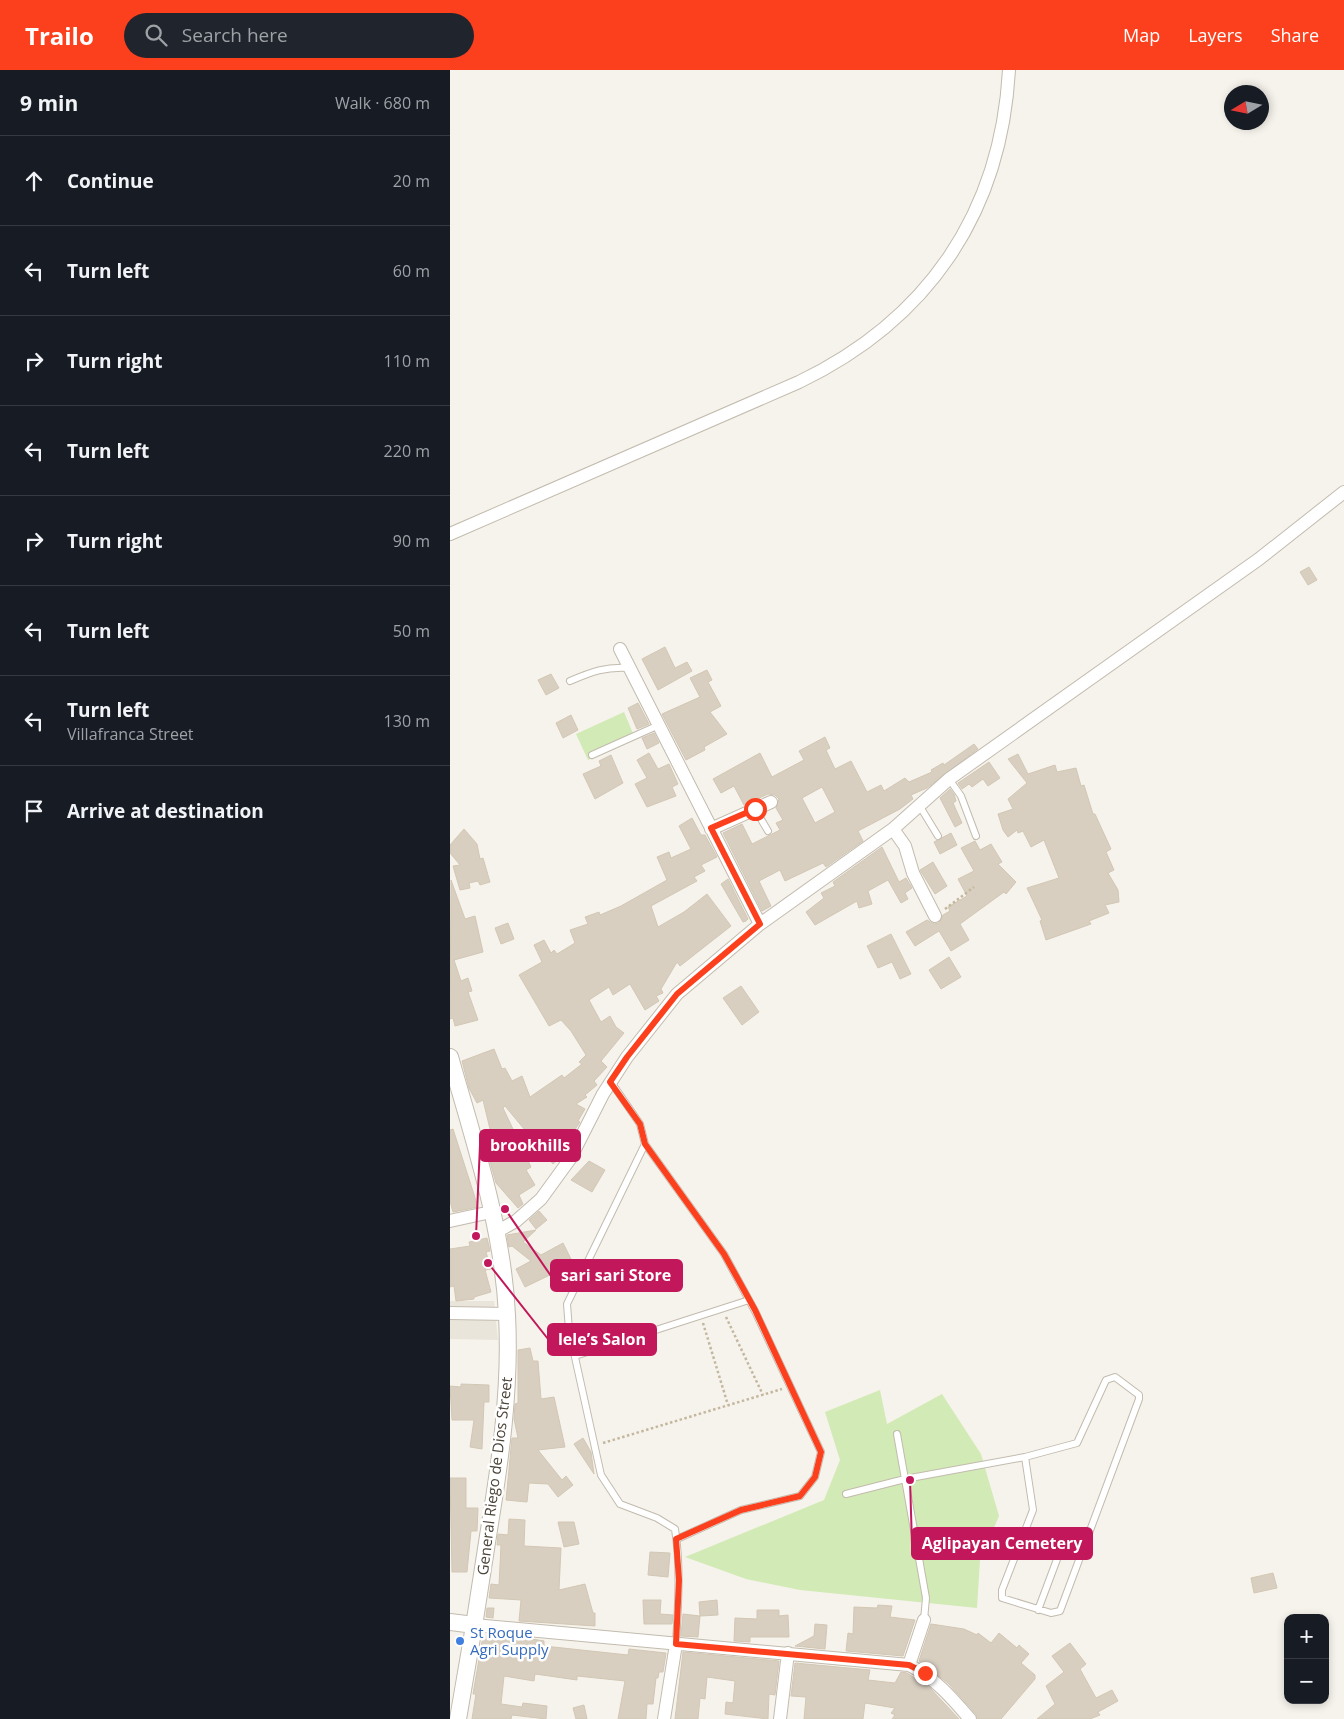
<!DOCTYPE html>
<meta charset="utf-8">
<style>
:root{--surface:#171b24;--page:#20242c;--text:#f1f3f6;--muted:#9ea1a6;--line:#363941;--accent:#fc3f1d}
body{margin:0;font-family:"Open Sans",sans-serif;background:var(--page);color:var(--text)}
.controls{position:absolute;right:15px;bottom:15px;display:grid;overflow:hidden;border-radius:10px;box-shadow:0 2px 8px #0003}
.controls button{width:45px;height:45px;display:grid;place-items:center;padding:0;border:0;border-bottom:1px solid var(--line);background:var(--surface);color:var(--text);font:25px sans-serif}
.compass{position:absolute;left:774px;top:15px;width:45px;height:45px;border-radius:50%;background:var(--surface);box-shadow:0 2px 8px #0003;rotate:260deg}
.stop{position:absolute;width:15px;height:15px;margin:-11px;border:4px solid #fc3f1d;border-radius:50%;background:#fff}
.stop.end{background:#fc3f1d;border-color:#fff;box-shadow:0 1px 5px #0008}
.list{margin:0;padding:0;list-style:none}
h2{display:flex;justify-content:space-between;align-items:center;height:65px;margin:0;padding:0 20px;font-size:21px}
h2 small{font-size:16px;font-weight:400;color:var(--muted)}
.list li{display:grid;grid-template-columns:32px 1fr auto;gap:15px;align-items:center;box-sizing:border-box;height:90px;padding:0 20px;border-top:1px solid var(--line)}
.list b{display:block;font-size:19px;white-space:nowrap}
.list p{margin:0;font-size:16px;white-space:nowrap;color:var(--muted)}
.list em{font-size:16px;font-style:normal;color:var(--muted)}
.icon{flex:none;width:28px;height:28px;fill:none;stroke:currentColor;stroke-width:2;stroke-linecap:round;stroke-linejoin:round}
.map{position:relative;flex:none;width:894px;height:1649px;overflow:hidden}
header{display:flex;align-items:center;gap:30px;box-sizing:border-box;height:70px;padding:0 25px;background:var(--accent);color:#fff}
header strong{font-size:24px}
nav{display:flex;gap:28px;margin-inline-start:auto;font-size:18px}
.search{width:350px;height:45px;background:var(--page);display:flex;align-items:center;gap:12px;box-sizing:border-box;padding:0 18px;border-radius:28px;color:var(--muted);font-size:19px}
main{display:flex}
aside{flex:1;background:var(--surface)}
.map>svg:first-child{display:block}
.residential{fill:#eae5da}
.green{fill:#d2eab5}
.building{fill:#d8cfc1;stroke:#d3c7b4;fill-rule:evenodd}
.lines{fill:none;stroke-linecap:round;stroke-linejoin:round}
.service-casing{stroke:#c2bbae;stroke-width:8}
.minor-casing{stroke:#c2bbae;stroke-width:14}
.tertiary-casing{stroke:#c2bbae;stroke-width:18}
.path{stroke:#c4b79f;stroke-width:2.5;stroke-dasharray:2.5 2.5;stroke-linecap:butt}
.service{stroke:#fff;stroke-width:6}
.minor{stroke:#fff;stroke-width:12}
.tertiary{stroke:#fff;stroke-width:16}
.route{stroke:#fc3f1d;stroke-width:6}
.shop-dot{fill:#3f7fe0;stroke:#fff;stroke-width:2}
.labels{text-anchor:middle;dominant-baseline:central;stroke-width:5;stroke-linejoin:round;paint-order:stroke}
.street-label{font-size:15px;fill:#4b4439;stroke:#fff}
.shop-label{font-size:15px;fill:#366cbe;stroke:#fff;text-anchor:start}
.leader{fill:none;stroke:#c2185b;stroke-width:2}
.callout-dot{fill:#c2185b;stroke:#fff;stroke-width:2}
.callout{fill:#c2185b;stroke:#c2185b;stroke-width:2}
.callout-label{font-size:16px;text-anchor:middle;font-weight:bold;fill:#fff}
</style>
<header>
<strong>Trailo</strong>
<div class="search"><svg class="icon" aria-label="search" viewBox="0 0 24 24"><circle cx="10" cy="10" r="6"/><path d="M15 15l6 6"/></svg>Search here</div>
<nav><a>Map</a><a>Layers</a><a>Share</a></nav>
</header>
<main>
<aside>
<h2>9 min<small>Walk · 680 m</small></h2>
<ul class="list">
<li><svg class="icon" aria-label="ahead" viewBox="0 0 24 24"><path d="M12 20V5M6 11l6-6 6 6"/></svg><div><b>Continue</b></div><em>20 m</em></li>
<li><svg class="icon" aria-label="left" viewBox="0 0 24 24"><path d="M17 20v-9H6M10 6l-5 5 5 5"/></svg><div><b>Turn left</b></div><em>60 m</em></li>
<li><svg class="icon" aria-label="right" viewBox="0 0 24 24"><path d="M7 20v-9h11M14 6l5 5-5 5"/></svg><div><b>Turn right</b></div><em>110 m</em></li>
<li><svg class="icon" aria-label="left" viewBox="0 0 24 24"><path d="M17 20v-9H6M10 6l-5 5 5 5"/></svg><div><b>Turn left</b></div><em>220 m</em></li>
<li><svg class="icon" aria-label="right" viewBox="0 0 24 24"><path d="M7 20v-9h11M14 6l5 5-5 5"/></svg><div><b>Turn right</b></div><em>90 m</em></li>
<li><svg class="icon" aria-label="left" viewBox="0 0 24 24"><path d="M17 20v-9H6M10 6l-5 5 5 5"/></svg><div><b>Turn left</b></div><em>50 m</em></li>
<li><svg class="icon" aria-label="left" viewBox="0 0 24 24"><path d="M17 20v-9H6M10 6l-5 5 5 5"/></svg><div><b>Turn left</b><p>Villafranca Street</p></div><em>130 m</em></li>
<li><svg class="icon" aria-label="arrive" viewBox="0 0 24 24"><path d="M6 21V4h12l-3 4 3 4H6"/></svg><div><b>Arrive at destination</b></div></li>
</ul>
</aside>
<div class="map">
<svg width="894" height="1649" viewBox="0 0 894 1649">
<rect width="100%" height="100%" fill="#f6f3ec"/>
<!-- residential -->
<path class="residential" d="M0 1231H44L48 1270 0 1269Z"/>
<!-- green -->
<path class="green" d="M174 642 185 668 138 690 126 664Z
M430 1320 437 1354 492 1324 531 1384 549 1446 530 1490 527 1538 350 1520 296 1509 235 1487 374 1430 390 1390 375 1342Z"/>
<!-- building -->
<path class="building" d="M859 497 867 510 858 515 850 502Z
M215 577 225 598 237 592 242 601 208 620 192 589Z
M257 600 262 610 258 612 271 636 260 642 277 664 254 677 255 680 236 690 212 644 250 627 240 608Z
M101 604 109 618 96 625 88 610Z
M188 633 199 654 187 659 178 638Z
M121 645 128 660 113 668 106 653Z
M204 663 209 673 197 679 192 668Z
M375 667 380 678 376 680 385 699 401 691 417 722 431 715 434 721 455 708 459 712 482 702 481 700 493 693 494 695 524 674 528 679 477 718 461 725 463 729 450 739 408 761 413 771 376 797 373 793 335 811 330 800 309 811 321 836 312 841 273 763 292 754 302 774 330 760 326 753 333 750 326 738 329 729 325 725 318 724 294 735 284 716 271 723 263 709 310 683 322 707 354 690 349 681ZM372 717 385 742 365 753 352 728Z
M199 683 208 699 219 694 228 714 222 717 226 726 197 737 185 714 197 708 187 690Z
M568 684 578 704 605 695 607 702 626 698 631 716 634 715 643 744H645L661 779 656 782 664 800 658 803 668 820 669 832 655 835 659 843 639 851 641 854 596 870 590 851 592 850 577 818 609 808 594 770 581 777 573 761 568 763 567 760 558 767 553 760 548 744 563 739 558 729 577 713 558 689Z
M161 685 173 713 145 729 133 704 151 696 149 691Z
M539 692 550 708 538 716 533 709 522 717 519 714 512 719 508 713Z
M500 719 504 724 506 731 503 733 512 753 505 757 490 728Z
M242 748 251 765H255L267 787 251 795 255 801 244 807 247 811 201 836 208 857 234 842 257 824 281 856 230 896 227 892 211 919 213 923 206 926 209 931 195 940 180 914 163 925 159 917 139 930 151 952 160 946 166 957 174 963 151 991 157 997 144 1011 147 1015 135 1025 137 1027 126 1034 135 1039 128 1051 130 1052 120 1067 121 1068 111 1083 113 1085 103 1094 55 1036 53 1038 81 1097 76 1100 85 1115 69 1125 73 1134 68 1138 46 1113 36 1077 40 1076 34 1061 40 1059 33 1030 27 1033 19 1018 12 991 44 979 52 999 55 998 62 1011 72 1006 80 1027 112 1005 114 1008 132 994 129 992 136 985 121 961 111 950 99 956 69 905 92 892 84 875 94 870 101 883 104 880 107 884 125 873 120 860 138 854 135 847 149 842 150 845 171 836 217 810 207 787 219 782 221 788 241 779 229 756Z
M14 759 27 774 30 789 33 788 40 812 30 815 28 811 19 813 20 818 10 820 3 796 10 795 0 783V775Z
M501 763 507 775 490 784 484 772Z
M525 771 530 780 541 774 552 792 548 794 566 812 556 824 554 822 510 854 519 870 501 881 489 861 465 876 456 862 477 850 484 854 489 853 493 845 500 841 498 837 517 826 508 809 524 801 511 778Z
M432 777 449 812 456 808 462 818 455 823 458 829 451 833 438 810 418 821 422 834 409 838 407 831 365 855 356 842 374 828 371 823 385 816 383 812Z
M483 792 497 816 485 824 470 800Z
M278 809 298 849 296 851 293 852 271 814Z
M1 810 15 849 25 846 33 882 4 890 11 911 18 908 22 921 18 922 28 950 5 956 3 948 0 949Z
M58 853 64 869 51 874 45 858Z
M441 864 461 904 450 909 442 892 428 898 417 876Z
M499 887 511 907 491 919 479 900Z
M291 916 309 942 292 955 273 928Z
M3 1059 28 1137 3 1142 0 1131V1060Z
M139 1091 155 1100 142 1122 121 1110Z
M89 1141 97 1150 86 1159 79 1150Z
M86 1160 73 1172 91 1185 113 1173 121 1189 100 1201 102 1204 75 1217 66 1199 81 1191 62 1176 59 1177 57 1165Z
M37 1168 40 1181 36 1182 41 1199 35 1200 41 1222 24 1227V1229L6 1231 4 1216 0 1217V1179L20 1176 19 1172Z
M80 1278 83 1291H88L91 1329 104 1327 115 1377 88 1380 112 1410 116 1406 123 1415 108 1427 98 1414 79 1413 77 1432 56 1430 62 1368H68L64 1349 65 1334 68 1333V1280Z
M11 1314 39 1315V1332H34L32 1379 20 1377 24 1350H2L0 1316 11 1317Z
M133 1368 141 1382 144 1404 124 1374Z
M0 1408H16V1438H28L27 1461H21L17 1502H2Z
M59 1449 75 1450 74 1476 111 1478 109 1520 135 1514 143 1543H145V1556L69 1551 71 1530 39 1528 41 1514 49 1515 51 1475H47L48 1464 58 1465Z
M108 1452H124L129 1474 114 1477Z
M200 1482 220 1483 218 1507 198 1505Z
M823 1503 827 1518 804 1523 801 1508Z
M193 1530H211L210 1544 223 1545 222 1554H194Z
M267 1530 268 1545 250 1546 249 1532Z
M428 1535 442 1536 440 1547 465 1550 453 1586 396 1581 398 1563 403 1564 404 1537 427 1538Z
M37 1538H44L43 1548 36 1547Z
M307 1540H329V1546L338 1545 339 1567H300V1572L284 1571 285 1548 307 1549Z
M233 1544 250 1546 248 1567 231 1566Z
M365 1554 377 1555 375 1579 345 1576 364 1566Z
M481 1554 514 1559 527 1565 528 1563 541 1573 549 1563 567 1578 569 1575 579 1584 571 1593 585 1605V1609L551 1649H528L526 1644 498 1613 469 1591Z
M33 1566 82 1569 94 1571V1576L178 1585 179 1579 216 1583 213 1602H209L208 1608H206L203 1634H197L196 1649H168L175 1611 127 1606V1610L85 1604 84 1611 54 1606 51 1634 72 1637 73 1633 97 1636 96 1649 62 1645 61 1649H22L26 1624H23Z
M620 1573 636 1594 630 1599 646 1628 662 1620 668 1631 648 1642 650 1645 640 1649H587L605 1634 596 1616 614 1602 602 1586Z
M233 1582 329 1591 325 1625 319 1624 318 1649 275 1644 276 1632 283 1633 285 1611 257 1607 255 1629 250 1628 248 1649H225Z
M345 1593 420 1600 418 1610 445 1613 451 1602 457 1603 480 1618 509 1649H442L445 1645 441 1643 445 1638 415 1633 413 1649H354L356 1627 341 1626Z
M134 1635 137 1649H126L123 1638Z"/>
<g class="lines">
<!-- service casing -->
<g class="service-casing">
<path id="service" d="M120 611C141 602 156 596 180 598
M142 685 209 655
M499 709 511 726 526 766
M469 735 488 766
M305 739 318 761
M161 1012 190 1054 195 1074 274 1184 305 1241 371 1382 365 1407 350 1426 291 1440 227 1469
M195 1074 117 1234 119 1260 151 1405 170 1434 207 1448 225 1459C231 1497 228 1536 226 1574
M125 1286 299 1230
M447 1364 476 1528 474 1550
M396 1424 455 1409 575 1387 627 1373 656 1310 665 1307 689 1325V1329L610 1541 601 1543 552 1528V1520L583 1440 575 1387
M588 1540 615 1468"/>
</g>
<!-- minor casing -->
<g class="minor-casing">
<path id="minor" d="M0 464 349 312C478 250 551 143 559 0
M170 579 310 854
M261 759 321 732
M443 759 455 776 463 803 485 846
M0 1151 41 1142
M46 1162 66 1151 91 1129 120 1089 153 1024 177 987 227 924 310 854 443 759 499 709 809 489 894 422
M0 1243 57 1244
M24 1555 459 1595C485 1608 502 1628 520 1649
M459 1595 474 1550
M214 1649 226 1574
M330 1649 338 1583"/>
</g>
<!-- tertiary casing -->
<g class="tertiary-casing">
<path id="tertiary" d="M0 987C24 1071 53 1158 57 1245 61 1319 50 1393 38 1466 29 1527 19 1588 8 1649
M0 1552 24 1555"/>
</g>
<!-- path -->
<path class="path" d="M495 839 524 817
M276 1247 313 1325
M253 1253 278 1335
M153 1373 332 1319"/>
<!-- service -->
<use href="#service" class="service"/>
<!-- minor -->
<use href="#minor" class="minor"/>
<!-- tertiary -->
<use href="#tertiary" class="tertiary"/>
</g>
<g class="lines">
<!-- route -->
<path class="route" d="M305 739 261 758 310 854 227 924 177 987 160 1012 190 1054 195 1074 274 1184 305 1240 371 1382 365 1407 350 1426 291 1440 226 1469 229 1510 226 1574 459 1595 475 1603"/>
</g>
<!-- markers -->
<circle class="shop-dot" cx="10" cy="1571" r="5"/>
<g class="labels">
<!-- street labels -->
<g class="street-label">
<text transform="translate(44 1406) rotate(-83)">General Riego de Dios Street</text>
</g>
<!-- shop labels -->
<g class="shop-label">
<text x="20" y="1562">St Roque<tspan x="20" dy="17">Agri Supply</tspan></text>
</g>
</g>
<!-- callouts -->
<path class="leader" d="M26 1166L30 1075M55 1139L101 1206M38 1193L98 1269M460 1410L462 1474"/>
<g class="callout-dot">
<circle cx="26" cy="1166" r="5"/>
<circle cx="55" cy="1139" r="5"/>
<circle cx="38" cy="1193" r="5"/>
<circle cx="460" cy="1410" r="5"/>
</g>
<g class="callout">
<rect x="30" y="1060" width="100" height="31" rx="5"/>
<rect x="101" y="1190" width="131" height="31" rx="5"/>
<rect x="98" y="1254" width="108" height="31" rx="5"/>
<rect x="462" y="1458" width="180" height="31" rx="5"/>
</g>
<g class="callout-label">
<text x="80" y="1081">brookhills</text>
<text x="166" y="1211">sari sari Store</text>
<text x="152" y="1275">lele’s Salon</text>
<text x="552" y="1479">Aglipayan Cemetery</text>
</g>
</svg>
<div class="controls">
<button>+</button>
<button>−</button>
</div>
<svg class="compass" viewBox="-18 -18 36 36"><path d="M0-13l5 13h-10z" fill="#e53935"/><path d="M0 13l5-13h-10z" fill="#9ea1a6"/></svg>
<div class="stop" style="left:305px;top:739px"></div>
<div class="stop end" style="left:475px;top:1603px"></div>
</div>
</main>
